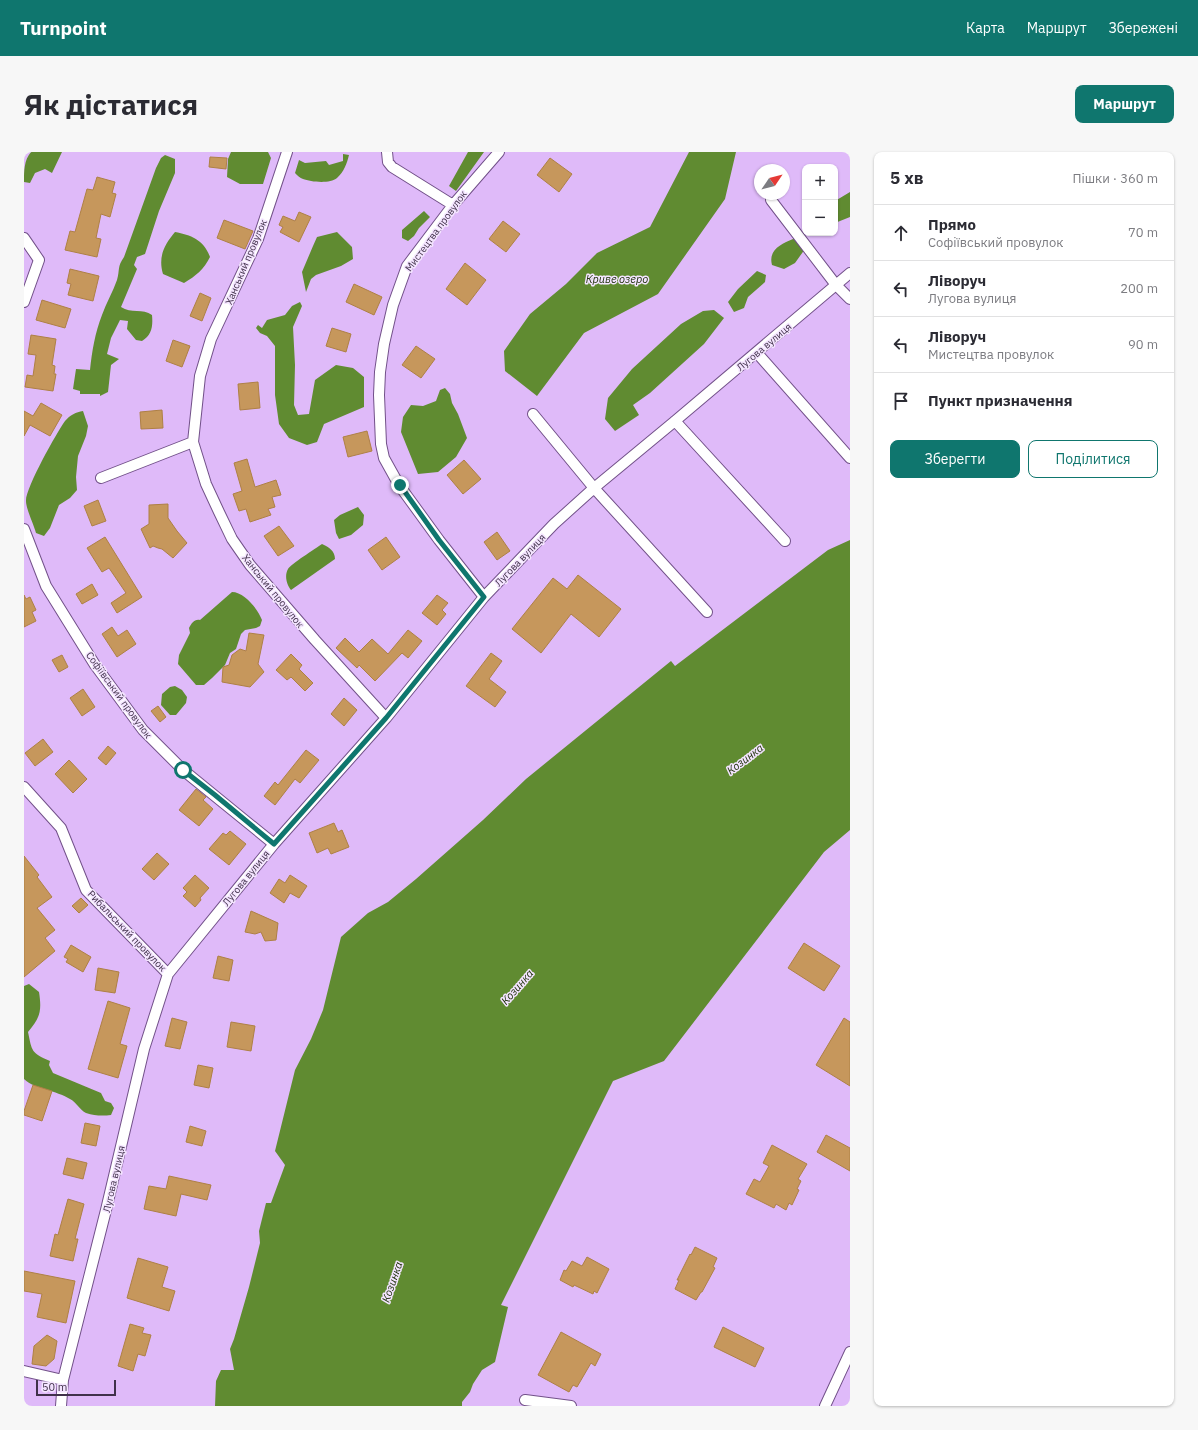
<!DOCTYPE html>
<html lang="uk">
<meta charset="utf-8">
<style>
:root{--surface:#fff;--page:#f7f7f7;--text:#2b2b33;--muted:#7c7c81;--line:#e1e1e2;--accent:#0f766e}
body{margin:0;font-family:"IBM Plex Sans",sans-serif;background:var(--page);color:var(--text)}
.controls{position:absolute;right:12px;top:12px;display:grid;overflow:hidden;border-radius:8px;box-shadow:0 1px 3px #0004}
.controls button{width:36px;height:36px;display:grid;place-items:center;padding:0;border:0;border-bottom:1px solid var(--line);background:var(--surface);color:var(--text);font:20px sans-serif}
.compass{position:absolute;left:730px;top:12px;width:36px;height:36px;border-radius:50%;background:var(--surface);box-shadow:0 1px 3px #0004;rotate:55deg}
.scale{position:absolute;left:12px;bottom:10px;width:80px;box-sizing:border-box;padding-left:4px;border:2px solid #40314a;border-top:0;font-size:11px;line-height:14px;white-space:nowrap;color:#40314a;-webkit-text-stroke:3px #f4e5ff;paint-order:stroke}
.stop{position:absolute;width:12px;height:12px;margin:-9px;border:3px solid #0f766e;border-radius:50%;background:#fff}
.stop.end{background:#0f766e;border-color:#fff;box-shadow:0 1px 4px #0008}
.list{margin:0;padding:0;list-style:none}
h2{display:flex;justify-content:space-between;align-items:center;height:52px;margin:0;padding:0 16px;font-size:17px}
h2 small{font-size:13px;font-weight:400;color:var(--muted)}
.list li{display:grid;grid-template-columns:26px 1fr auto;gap:12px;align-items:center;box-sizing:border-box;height:56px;padding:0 16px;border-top:1px solid var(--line)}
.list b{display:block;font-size:15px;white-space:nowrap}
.list p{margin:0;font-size:13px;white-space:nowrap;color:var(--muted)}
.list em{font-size:13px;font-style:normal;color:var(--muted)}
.actions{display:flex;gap:8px;padding:12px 16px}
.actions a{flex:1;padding:9px 0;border:1px solid var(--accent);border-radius:8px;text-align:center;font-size:14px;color:var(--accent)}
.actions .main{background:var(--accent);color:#fff}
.icon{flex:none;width:22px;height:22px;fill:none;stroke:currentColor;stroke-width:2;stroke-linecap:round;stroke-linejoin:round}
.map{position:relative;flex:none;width:826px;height:1254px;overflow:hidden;border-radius:8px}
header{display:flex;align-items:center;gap:24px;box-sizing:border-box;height:56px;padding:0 20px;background:var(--accent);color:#fff}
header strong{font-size:19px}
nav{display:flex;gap:22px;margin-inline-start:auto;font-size:14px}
.intro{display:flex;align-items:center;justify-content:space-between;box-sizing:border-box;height:96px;padding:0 24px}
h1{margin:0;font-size:28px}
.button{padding:10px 18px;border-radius:8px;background:var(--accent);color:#fff;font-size:14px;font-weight:700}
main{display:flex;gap:24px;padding:0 24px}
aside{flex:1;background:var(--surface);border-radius:8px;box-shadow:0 1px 3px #0004}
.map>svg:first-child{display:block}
.water{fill:#608b31}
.building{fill:#c6975c;stroke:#ae8045}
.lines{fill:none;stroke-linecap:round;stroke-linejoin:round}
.street-casing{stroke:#725189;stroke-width:12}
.street{stroke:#fff;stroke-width:10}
.route{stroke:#0f766e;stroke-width:5}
.labels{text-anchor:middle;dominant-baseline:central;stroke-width:3;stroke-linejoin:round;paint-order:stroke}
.street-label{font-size:10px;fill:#40314a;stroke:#f4e5ff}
.water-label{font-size:11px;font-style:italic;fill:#20320d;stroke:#f4e5ff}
</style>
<header>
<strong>Turnpoint</strong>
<nav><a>Карта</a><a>Маршрут</a><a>Збережені</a></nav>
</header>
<div class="intro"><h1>Як дістатися</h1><a class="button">Маршрут</a></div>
<main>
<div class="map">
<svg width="826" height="1254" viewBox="0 0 826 1254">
<rect width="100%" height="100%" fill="#dfbaf9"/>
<!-- water -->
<path class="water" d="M7 0H38L28 21 21 17 11 21 6 31 0 30C0 19 0 8 7 0Z
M207 0H244L247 6 239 32H216L203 25 204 7Z
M444 0H460L432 39 425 34Z
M665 0H712L701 47 634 142 560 181 513 244 481 219 480 199 506 162 542 132 573 101 626 75Z
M319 2 325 3C323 11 320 20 313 26 306 32 287 30 279 27 276 26 273 23 271 21L275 8 281 11 302 9 305 13 319 9Z
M141 3 151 7V21L135 59 121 102 113 105 110 113 113 117 97 155C107 162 119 156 128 163 129 174 128 183 118 189L112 188 103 177 104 169 96 168 87 186 83 202 95 207 87 213 84 240 76 244V242H56V239L49 237 52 217 66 218C68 199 71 181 78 163 82 151 89 140 93 128 96 117 93 115 100 105L132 16 137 6Z
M826 40V65L811 71V49Z
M400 59 406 65 395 76 390 84 384 89 378 86V78Z
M151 80C167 83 180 88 186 105 180 117 172 124 160 131L139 122C134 105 140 93 151 80Z
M313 80 328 95 329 107 317 114 292 123 287 127 282 140 278 120 289 94 293 85Z
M769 87 774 88 781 97 771 111 760 117 748 113C744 98 757 92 769 87Z
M733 119 742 123 741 130 724 145 720 156 710 160 704 150 714 137Z
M276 150 278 154 269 175 271 213 270 253 274 263 285 262 291 228 312 213 329 216 340 225V255L300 272 293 290 283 293 265 286 255 272 251 243V194L243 184 236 181 232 176 234 173 238 176 243 168 261 163 268 154Z
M690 158 700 166 680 192 626 241 609 253 615 263 591 279 581 267 584 246 608 217 657 172 679 159Z
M421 236 426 242 428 251 434 262 443 286 432 305 414 320 394 322 377 280 379 265 387 253 399 254 412 249 416 238Z
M59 259 64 274 62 284 54 304 52 325 53 338 46 346 35 353 26 376 20 384 12 381C10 373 2 357 2 349 1 337 33 280 41 269 46 263 52 260 59 259Z
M334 355 340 363 339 373 327 383 315 387 312 381 310 368 316 363Z
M826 388V678L800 700 640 909 589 929 477 1153 484 1155 471 1210 458 1218 449 1232 446 1240 438 1250V1254H191L192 1229 197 1218H210L206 1197 210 1187 225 1135 236 1091 235 1079 242 1051H247L261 1013 251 999 271 918 287 887 299 858 317 785 344 761 364 750 392 727 459 668 502 627 647 509 651 514 804 398Z
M298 392C305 395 311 399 311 407L267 438C263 433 260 424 264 417 267 412 291 397 298 392Z
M208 440C220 440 234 457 238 468L236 474 232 476 221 478 217 482 212 497 206 501 201 513 188 526 180 533H172L154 512 155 503 166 481 165 476C168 471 170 467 176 468Z
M151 534 158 538 163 545 162 551 152 563H146L137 553 138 542 146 535Z
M5 832 15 840C18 859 16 866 4 880 8 899 7 901 26 909L25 913 29 921 77 941 81 949 87 951 90 956 87 963C79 964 71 964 62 961 56 958 52 950 46 947 32 938 12 938 0 927V834Z"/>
<!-- building -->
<path class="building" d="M186 5 203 6 202 17 185 15Z
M526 6 548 22 535 40 513 23Z
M73 25 91 30 88 41 92 42 86 65 77 62 72 86 77 87 73 105 41 98 46 79 51 80 63 37 69 38Z
M275 60 287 65 275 90 256 80 259 75 255 73 259 64 271 69Z
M200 68 229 79 221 97 193 86Z
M479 69 496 82 482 100 465 87Z
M441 111 462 128 443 153 422 137Z
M46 117 75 124 69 149 44 143 47 132 43 131Z
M330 132 358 145 350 163 322 150Z
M176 141 187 146 178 169 166 164Z
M18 148 47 157 41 176 12 168Z
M308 176 327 182 322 200 302 194Z
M7 183 32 187 28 213 31 214 30 222H32L29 239 1 235 3 223 9 224 12 203 4 202Z
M149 188 166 194 158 215 142 209Z
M392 194 411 207 397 226 378 213Z
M234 230 236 256 216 258 214 232Z
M17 251 38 263 26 284 6 273 0 284V259L9 264Z
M138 258 139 276 117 277 116 260Z
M343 279 348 299 324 305 319 285Z
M223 307 231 335 252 328 257 343 248 345 251 355 244 357 247 363 226 370 222 357 215 359 209 342 218 339 210 311Z
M440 308 457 327 439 342 423 323Z
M74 348 82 369 68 374 60 354Z
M144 352V366L153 379 163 391 149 406 138 397 134 396 129 394 126 396 117 377 125 372V353Z
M255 374 270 394 254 404 240 384Z
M473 380 486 399 473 408 460 390Z
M81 385 118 445 93 461 87 451 102 441 85 416 78 420 63 396Z
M362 385 376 405 358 418 344 398Z
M554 423 597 457 575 485 547 462 517 501 488 477 529 426 543 437Z
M68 432 74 443 58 452 52 442Z
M0 443 2 447 6 445 12 458 8 460 12 469 0 475Z
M413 443 424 451 418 458 422 462 413 473 398 461Z
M88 475 94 484 103 478 112 492 93 505 78 482Z
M384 478 398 489 384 506 378 501 351 529 335 513 333 516 312 496 321 486 335 500 348 487 364 502Z
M225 481 240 483 234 512 240 520 226 535 198 530 199 515 205 513 208 503 216 497 222 499Z
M467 501 478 509 465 527 482 540 471 555 442 534Z
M267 502 278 513 275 517 289 531 281 539 267 525 263 528 252 518Z
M38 503 44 515 35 520 28 508Z
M59 537 71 555 58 564 46 546Z
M320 546 333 558 320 574 307 562Z
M134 554 142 565 136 570 127 559Z
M19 587 29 600 11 614 1 601Z
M84 594 92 601 82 613 74 606Z
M282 598 295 608 276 631 271 627 251 653 240 644 251 630 254 633Z
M45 608 63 627 49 641 31 622Z
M172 637 182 645 179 648 189 657 175 674 155 658Z
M310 671 314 680 318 678 325 695 307 702 304 696 293 701 285 681Z
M206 679 222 692 205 713 185 697 199 681 202 683Z
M133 701 145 712 130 728 118 717Z
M0 704 15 723 13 725 28 745 13 756 31 778 21 786 31 799 0 825Z
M171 723 185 736 176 746 177 748 171 755 159 744 163 740 159 736Z
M266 723 283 734 275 746 266 741 260 751 246 741 255 727 261 731Z
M57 746 64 753 55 761 48 754Z
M227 759 254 771 252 788 241 789 237 780 231 782 221 780Z
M780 791 816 814 800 839 764 816Z
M47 793 67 805 59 820 42 810 44 807 40 805Z
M194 804 209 808 205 829 189 826Z
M74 816 95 820 91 841 71 838Z
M84 849 106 856 96 892 103 894 94 926 64 917Z
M148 866 163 870 156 897 141 894Z
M820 866 826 870V934L792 913Z
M207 870 231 874 227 899 203 895Z
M174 913 189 916 185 936 170 933Z
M9 933 28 939 18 969 0 963V959Z
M61 971 76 974 72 994 57 991Z
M166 974 182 979 178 994 162 990Z
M802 983 826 996V1019L793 1000Z
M748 993 783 1012 774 1027 777 1029 773 1037 775 1038 768 1053 765 1051 762 1058 752 1052 750 1056 722 1042 730 1027 736 1030 745 1014 739 1011Z
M43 1006 63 1011 59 1027 39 1022Z
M145 1024 187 1033 183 1048 157 1042 152 1064 120 1057 125 1034 142 1037Z
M44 1047 60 1052 51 1087H54L49 1109 26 1104 31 1082 34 1083Z
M671 1095 693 1106 689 1115 691 1116 678 1140H677L672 1148 651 1137 655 1128H653L666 1102 667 1103Z
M563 1105 585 1117 573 1141 570 1139 569 1142 550 1133 549 1135 536 1128 540 1118 542 1119 548 1109 558 1114Z
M114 1106 144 1115 138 1135 151 1139 145 1159 103 1146Z
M0 1119 51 1129 42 1171 13 1165 18 1142 0 1139Z
M106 1172 120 1176 118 1181 127 1183 121 1204 114 1202 109 1219 94 1214Z
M699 1175 740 1196 731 1215 690 1195Z
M537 1180 577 1202 571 1214 567 1211 553 1235 549 1233 545 1240 514 1223Z
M23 1183 33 1189 30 1207 22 1214 8 1212 10 1194Z"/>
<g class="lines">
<!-- street casing -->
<g class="street-casing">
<path id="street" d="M263 0 234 87 187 187 176 224 169 290 182 332 195 360 208 387 226 413 291 488 362 566
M363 0 364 10 368 15 429 53
M747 48 812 133 826 147
M0 86 15 108 0 150
M733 201 826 306
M509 262 570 336 683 460
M651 269 761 389
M77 326 169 290
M0 377 22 434 71 513 119 578 159 618 250 692
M460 445 415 388 375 333 360 306 357 292 355 243 356 220 360 192 369 153 383 114 429 53 475 0
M0 635 37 676 62 738 144 822
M0 1219 39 1228
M501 1248 547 1254
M37 1254 39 1228 82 1058 120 897 144 822 250 692 362 566 460 445 530 372 570 336 651 269 826 121
M801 1254 826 1200"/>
</g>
<!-- street -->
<use href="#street" class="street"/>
</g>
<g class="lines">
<!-- route -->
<path class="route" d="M159 618 191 643 250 692 362 566 460 445 415 388 376 333"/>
</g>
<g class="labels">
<!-- street labels -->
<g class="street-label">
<text transform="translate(412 79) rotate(-54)">Мистецтва провулок</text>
<text transform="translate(222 110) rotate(-67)">Ханський провулок</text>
<text transform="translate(740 195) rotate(-40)">Лугова вулиця</text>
<text transform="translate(496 408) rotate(-46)">Лугова вулиця</text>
<text transform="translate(249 439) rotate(51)">Ханський провулок</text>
<text transform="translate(95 543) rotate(54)">Софіївський провулок</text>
<text transform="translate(222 726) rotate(-51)">Лугова вулиця</text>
<text transform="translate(103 779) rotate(46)">Рибальський провулок</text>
<text transform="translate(90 1027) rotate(-77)">Лугова вулиця</text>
</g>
<!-- water labels -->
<g class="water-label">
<text x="593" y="127">Криве озеро</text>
<text transform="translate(721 607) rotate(-37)">Козинка</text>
<text transform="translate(493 835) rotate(-49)">Козинка</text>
<text transform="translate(368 1130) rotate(-71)">Козинка</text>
</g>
</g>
</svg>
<div class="controls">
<button>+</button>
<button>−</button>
</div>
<svg class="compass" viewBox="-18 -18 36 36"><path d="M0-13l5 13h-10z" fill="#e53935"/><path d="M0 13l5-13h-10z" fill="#7c7c81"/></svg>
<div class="scale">50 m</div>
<div class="stop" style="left:159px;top:618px"></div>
<div class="stop end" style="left:376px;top:333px"></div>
</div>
<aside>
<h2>5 хв<small>Пішки · 360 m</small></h2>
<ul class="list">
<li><svg class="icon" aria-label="ahead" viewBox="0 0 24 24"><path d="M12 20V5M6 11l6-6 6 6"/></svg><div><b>Прямо</b><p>Софіївський провулок</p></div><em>70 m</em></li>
<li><svg class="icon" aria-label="left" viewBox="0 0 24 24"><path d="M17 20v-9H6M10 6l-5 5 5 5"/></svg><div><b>Ліворуч</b><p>Лугова вулиця</p></div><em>200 m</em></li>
<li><svg class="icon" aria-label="left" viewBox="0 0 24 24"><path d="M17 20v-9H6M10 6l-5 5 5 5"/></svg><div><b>Ліворуч</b><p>Мистецтва провулок</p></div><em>90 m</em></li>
<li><svg class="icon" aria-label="arrive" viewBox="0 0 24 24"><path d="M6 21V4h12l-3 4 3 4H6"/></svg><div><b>Пункт призначення</b></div></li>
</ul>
<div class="actions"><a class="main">Зберегти</a><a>Поділитися</a></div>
</aside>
</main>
